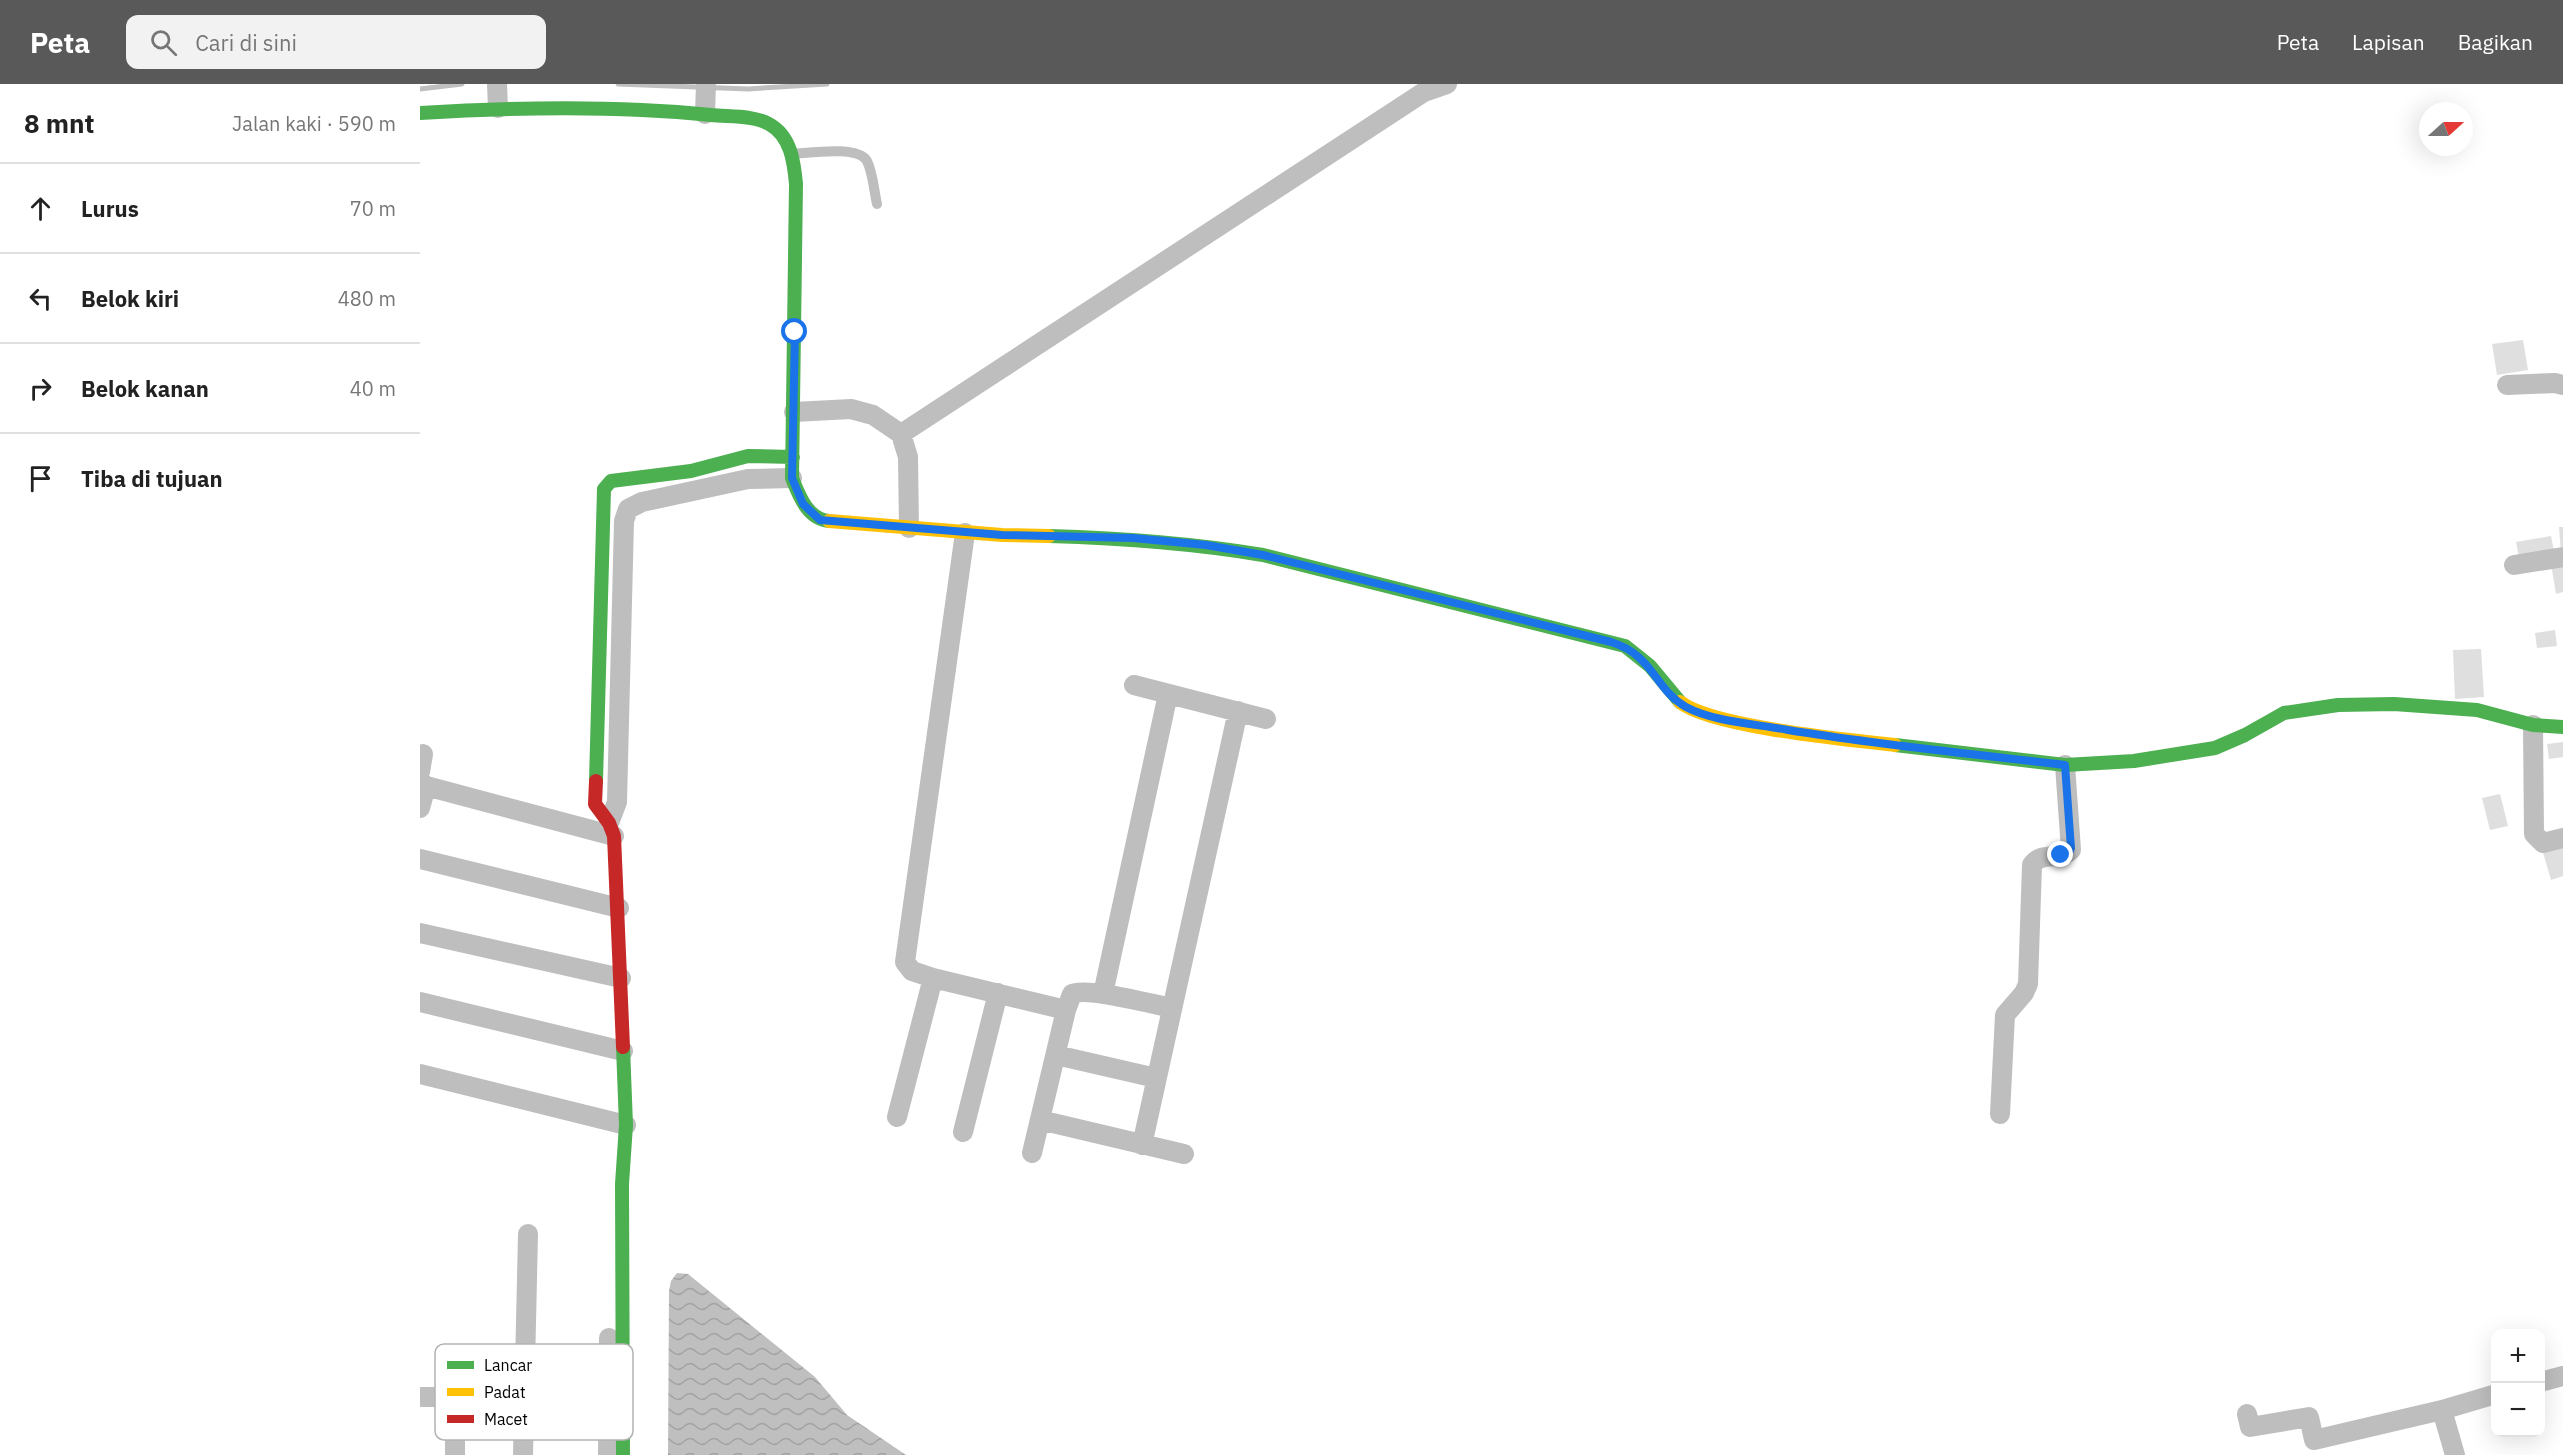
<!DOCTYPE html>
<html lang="id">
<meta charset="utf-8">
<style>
:root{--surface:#fff;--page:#f2f2f2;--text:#222;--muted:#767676;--line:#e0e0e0;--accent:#595959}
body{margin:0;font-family:"IBM Plex Sans",sans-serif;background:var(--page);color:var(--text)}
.controls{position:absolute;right:18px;bottom:18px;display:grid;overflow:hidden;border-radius:12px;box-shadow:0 6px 24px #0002}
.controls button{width:54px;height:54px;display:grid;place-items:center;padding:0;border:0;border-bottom:2px solid var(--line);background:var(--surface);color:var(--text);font:30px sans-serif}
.compass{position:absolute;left:1999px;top:18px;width:54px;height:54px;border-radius:50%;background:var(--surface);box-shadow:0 6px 24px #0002;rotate:69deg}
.stop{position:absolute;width:18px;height:18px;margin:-14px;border:4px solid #1a73e8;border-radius:50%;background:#fff}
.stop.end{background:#1a73e8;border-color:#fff;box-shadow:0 2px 6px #0008}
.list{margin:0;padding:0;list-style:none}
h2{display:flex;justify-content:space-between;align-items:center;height:78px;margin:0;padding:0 24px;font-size:26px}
h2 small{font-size:20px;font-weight:400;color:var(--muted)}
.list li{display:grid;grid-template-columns:39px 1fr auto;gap:18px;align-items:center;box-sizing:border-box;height:90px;padding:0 24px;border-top:2px solid var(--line)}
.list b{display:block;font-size:22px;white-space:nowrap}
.list em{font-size:20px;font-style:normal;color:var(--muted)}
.icon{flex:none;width:33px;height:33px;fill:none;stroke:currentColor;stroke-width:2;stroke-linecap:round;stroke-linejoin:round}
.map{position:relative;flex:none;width:2143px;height:1371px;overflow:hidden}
header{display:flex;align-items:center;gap:36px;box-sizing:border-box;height:84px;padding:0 30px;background:var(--accent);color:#fff}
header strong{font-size:28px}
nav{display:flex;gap:33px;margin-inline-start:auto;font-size:21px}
.search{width:420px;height:54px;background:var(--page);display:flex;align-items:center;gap:15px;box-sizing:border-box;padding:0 21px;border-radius:12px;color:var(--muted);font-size:22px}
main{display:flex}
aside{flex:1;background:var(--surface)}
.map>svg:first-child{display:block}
.water{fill:url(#water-waves)}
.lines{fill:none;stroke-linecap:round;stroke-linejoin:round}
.stream{stroke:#bfbfbf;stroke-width:5}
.building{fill:#dfdfdf}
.lane{stroke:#bebebe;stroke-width:10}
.street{stroke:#bebebe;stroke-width:20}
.fast{stroke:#4caf50;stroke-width:14}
.slow{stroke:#ffc107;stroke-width:14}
.jam{stroke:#c62828;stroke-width:14}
.route{stroke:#1a73e8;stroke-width:8}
.key{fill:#fff;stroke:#b2b2b2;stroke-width:1.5}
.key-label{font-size:16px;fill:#000}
</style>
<header>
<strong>Peta</strong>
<div class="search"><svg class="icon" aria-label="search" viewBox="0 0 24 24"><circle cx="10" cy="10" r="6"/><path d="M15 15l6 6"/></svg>Cari di sini</div>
<nav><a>Peta</a><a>Lapisan</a><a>Bagikan</a></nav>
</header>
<main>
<aside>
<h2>8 mnt<small>Jalan kaki · 590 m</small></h2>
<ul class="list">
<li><svg class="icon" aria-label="ahead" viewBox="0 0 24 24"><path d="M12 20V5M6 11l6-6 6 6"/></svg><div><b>Lurus</b></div><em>70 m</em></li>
<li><svg class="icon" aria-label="left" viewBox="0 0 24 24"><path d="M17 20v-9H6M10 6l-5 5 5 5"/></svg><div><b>Belok kiri</b></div><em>480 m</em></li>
<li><svg class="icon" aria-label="right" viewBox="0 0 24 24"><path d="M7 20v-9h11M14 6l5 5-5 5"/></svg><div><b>Belok kanan</b></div><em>40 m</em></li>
<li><svg class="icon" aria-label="arrive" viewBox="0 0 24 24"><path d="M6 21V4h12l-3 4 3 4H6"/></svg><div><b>Tiba di tujuan</b></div></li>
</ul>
</aside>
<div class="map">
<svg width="2143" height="1371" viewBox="0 0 2143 1371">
<defs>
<pattern id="water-waves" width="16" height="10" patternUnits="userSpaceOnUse" patternTransform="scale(1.5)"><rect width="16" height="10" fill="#bfbfbf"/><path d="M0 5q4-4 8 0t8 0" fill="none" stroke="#a2a2a2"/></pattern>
</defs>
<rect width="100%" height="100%" fill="#fff"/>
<!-- water -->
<path class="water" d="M257 1189 268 1190 395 1293 427 1331 486 1371H248L249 1207 251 1197Z"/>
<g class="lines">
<!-- stream -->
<path class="stream" d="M198 0 328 5 407 0
M0 5 42 0"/>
</g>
<!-- building -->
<path class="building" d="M2103 256 2108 286 2077 291 2072 260Z
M2139 443H2143V469H2141Z
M2131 452 2135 472 2100 478 2096 458Z
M2143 478V508L2136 510 2131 480Z
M2135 546 2137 562 2117 564 2115 549Z
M2061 565 2064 613 2035 615 2033 566Z
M2143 658V673L2129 675 2127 660Z
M2080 710 2088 742 2070 746 2062 714Z
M2143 760V792L2131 796 2122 765Z"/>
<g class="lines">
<!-- lane -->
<path class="lane" d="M373 70C390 69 438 61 447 77 453 89 454 107 457 120"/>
<!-- street -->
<path class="street" d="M77 0 78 24
M285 30 286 0
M2087 301 2135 299 2143 301
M374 328 431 325 453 331 481 350 488 373 489 444
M481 350 1004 8 1027 0
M545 449 485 878 492 887 513 894 646 926
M2094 481 2143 473
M714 601 846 635
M2113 641 2114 750 2123 759 2143 754
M0 688 3 670
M0 697 6 702 194 752
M0 724 6 702
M189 739 197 718 204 437 208 425 222 418 328 395 372 394
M0 775 199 824
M0 849 201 894
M683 910 748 610
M0 918 203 967
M636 971 736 994
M0 990 206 1041
M1580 1030 1585 931 1604 909 1608 900 1612 781C1621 767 1640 777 1651 766L1645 681
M477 1033 513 894
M620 1036 764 1070
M543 1048 578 909
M722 1061 818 627
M612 1069 646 926 652 910C666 903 733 920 752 924
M2120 1298 2143 1292
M0 1313H104L151 1309 187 1313
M35 1313V1371
M2022 1326 2035 1371
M1827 1330 1830 1343 1889 1333 1894 1356 2022 1326 2076 1310
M103 1371 108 1150
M188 1371 189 1254"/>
<!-- fast -->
<path class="fast" d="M0 29C97 23 194 21 291 31 309 33 333 31 349 40 371 52 374 78 376 100L372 394C379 411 387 435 409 437
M629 452C701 454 771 459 843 471L1205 562 1230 582 1260 618
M1475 661 1645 681 1714 677 1795 664 1825 651 1864 629 1918 621 1974 620 2057 626 2113 641 2143 643
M176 697 184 405 191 397 271 387 328 372 373 373
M203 1371 202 1100 206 1041 203 963"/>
<!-- slow -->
<path class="slow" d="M409 437 582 451 629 452
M1260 618C1291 643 1431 656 1475 661"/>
<!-- jam -->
<path class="jam" d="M176 697 175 720 189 739 194 752 203 963"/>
</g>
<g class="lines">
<!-- route -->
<path class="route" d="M375 248 372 394 383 420 400 436 582 451 713 454 786 461 843 471 1191 558C1234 571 1235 606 1266 623 1294 638 1337 640 1368 646 1460 661 1553 670 1645 681L1651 764 1649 769 1641 771"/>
</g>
<!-- legend -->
<rect x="15" y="1260" width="198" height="96" rx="9" class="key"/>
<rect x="27" y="1277" width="27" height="8" fill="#4caf50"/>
<rect x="27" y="1304" width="27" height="8" fill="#ffc107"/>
<rect x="27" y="1331" width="27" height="8" fill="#c62828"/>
<g class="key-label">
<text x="64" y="1287">Lancar</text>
<text x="64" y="1314">Padat</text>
<text x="64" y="1341">Macet</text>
</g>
</svg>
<div class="controls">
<button>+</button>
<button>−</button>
</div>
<svg class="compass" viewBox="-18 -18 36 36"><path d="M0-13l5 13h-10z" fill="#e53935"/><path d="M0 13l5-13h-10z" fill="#767676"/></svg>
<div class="stop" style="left:375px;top:248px"></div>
<div class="stop end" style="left:1641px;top:771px"></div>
</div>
</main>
